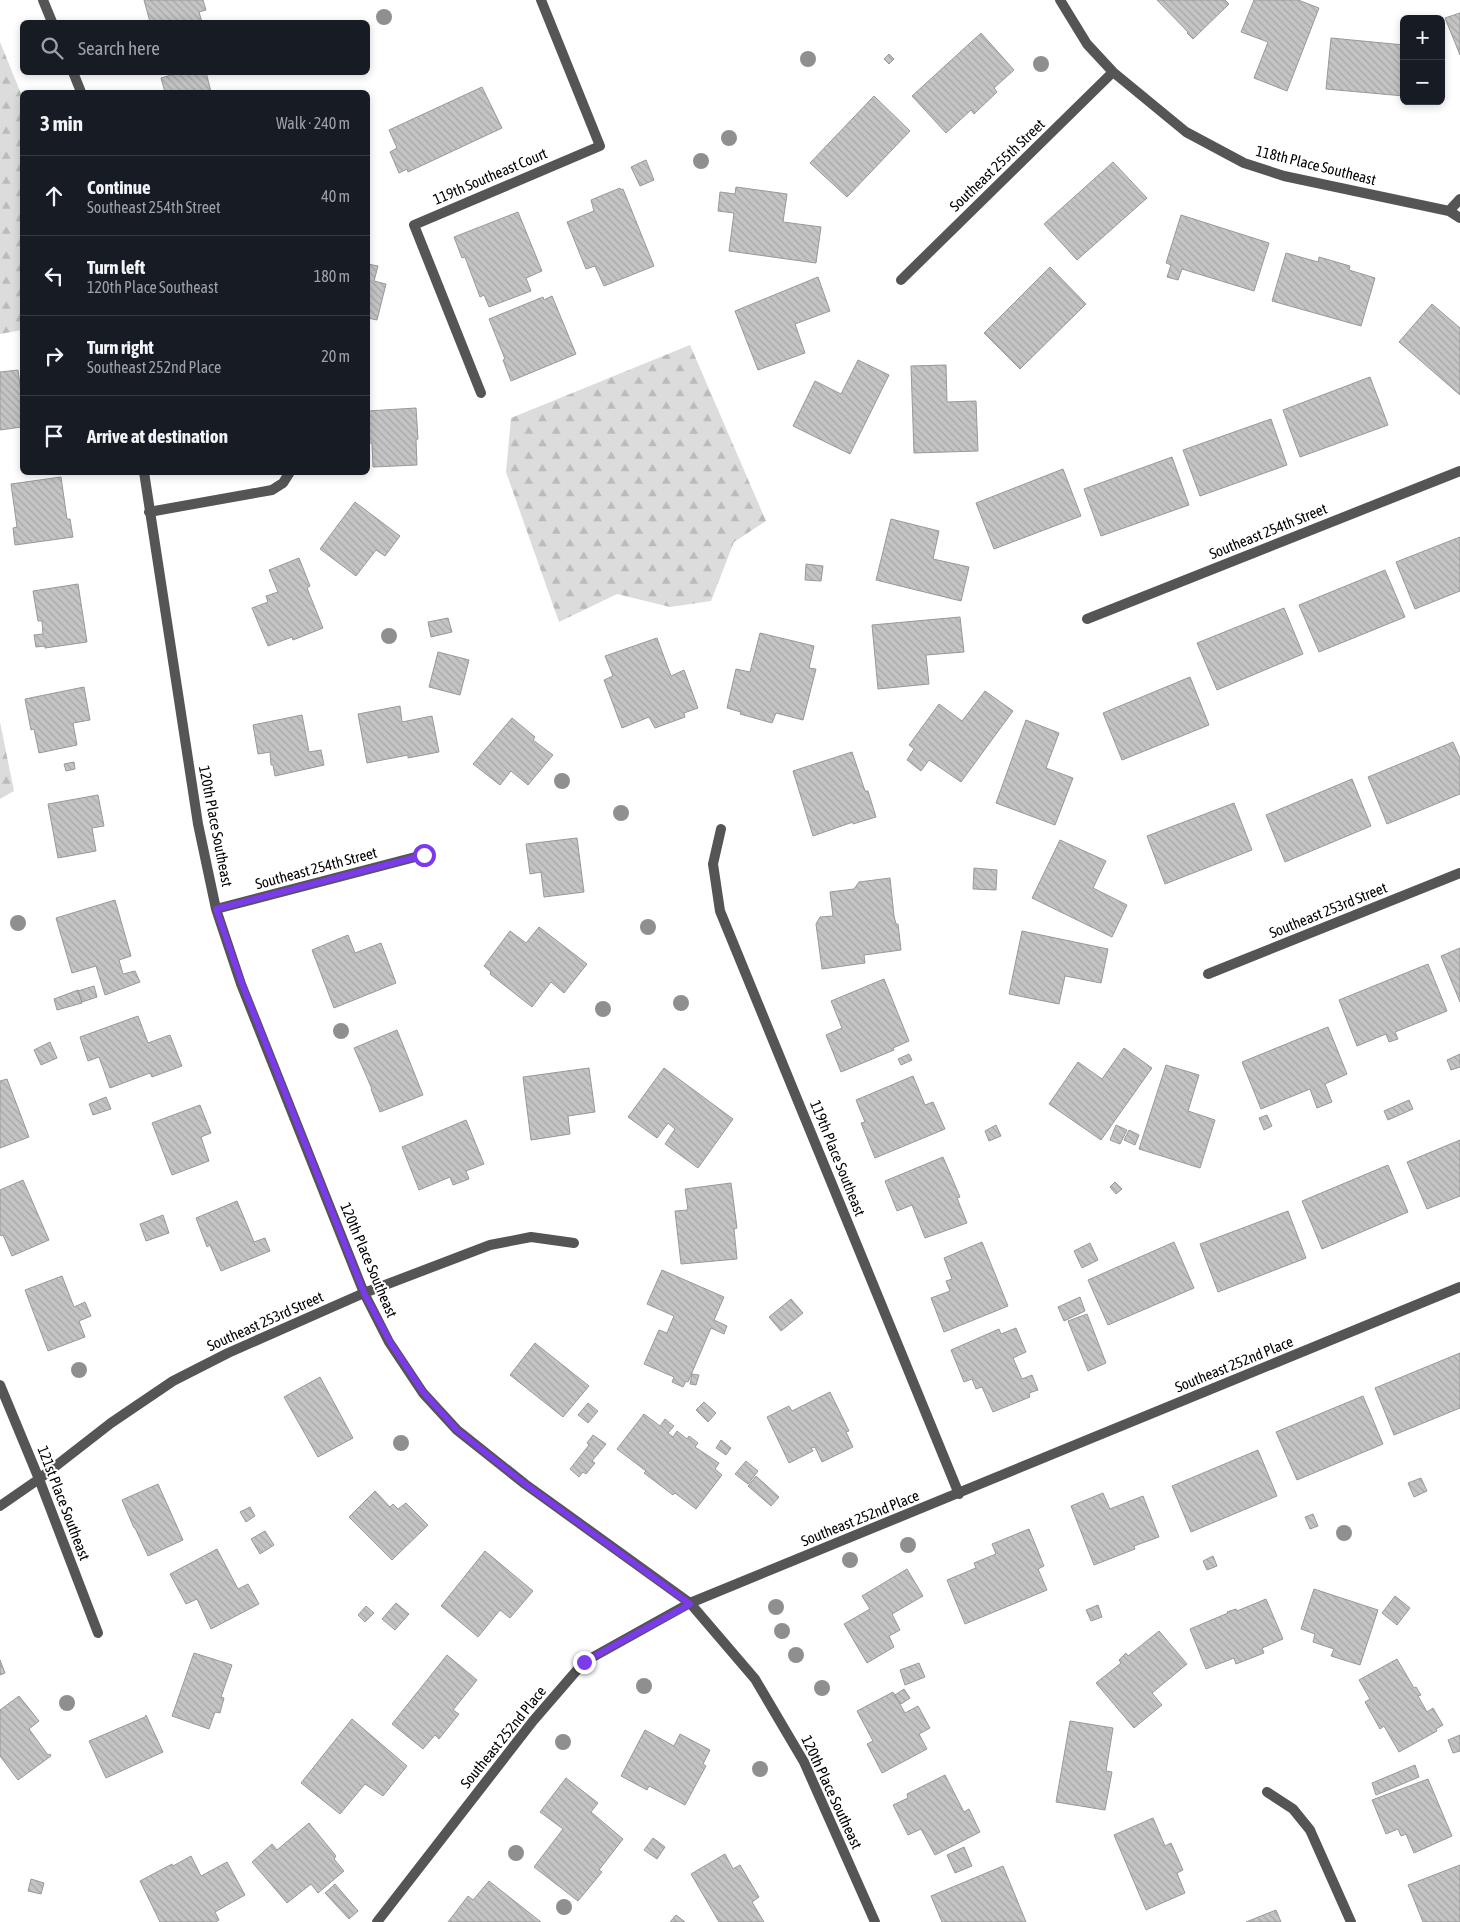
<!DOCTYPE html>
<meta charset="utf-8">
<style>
:root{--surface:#171b24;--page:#242831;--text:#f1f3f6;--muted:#9ea1a6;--line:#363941}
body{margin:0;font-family:"Asap Condensed",sans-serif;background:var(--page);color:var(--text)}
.controls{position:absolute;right:15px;top:15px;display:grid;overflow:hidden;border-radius:8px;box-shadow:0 2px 8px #0003}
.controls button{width:45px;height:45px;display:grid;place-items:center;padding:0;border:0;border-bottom:1px solid var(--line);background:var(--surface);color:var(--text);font:25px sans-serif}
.stop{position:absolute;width:15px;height:15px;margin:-11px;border:4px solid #7c3aed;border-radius:50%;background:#fff}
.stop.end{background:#7c3aed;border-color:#fff;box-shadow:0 1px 5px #0008}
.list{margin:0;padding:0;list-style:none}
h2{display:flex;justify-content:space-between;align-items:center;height:65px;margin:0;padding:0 20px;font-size:21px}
h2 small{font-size:16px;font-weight:400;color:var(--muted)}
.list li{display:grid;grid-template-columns:32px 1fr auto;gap:15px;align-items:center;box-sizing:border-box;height:80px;padding:0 20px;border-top:1px solid var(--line)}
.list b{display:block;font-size:19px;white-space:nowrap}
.list p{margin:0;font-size:16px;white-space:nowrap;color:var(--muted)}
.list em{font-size:16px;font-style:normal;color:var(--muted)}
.icon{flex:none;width:28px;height:28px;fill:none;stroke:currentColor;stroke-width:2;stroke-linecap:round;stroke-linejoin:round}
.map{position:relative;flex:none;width:1460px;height:1922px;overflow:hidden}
.search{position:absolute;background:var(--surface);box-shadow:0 2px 8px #0003;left:20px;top:20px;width:350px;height:55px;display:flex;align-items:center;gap:12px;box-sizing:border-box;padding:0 18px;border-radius:8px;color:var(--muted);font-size:19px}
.panel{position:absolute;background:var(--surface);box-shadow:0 2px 8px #0003;left:20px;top:90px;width:350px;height:385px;border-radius:8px}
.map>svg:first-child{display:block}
.forest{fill:url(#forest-firs)}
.building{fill:url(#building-back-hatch);stroke:#999}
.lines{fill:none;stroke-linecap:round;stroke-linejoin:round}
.street{stroke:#555;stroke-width:10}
.tree{fill:#8f8f8f}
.route{stroke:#7c3aed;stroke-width:6}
.labels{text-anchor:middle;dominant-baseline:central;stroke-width:4;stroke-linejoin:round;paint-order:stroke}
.street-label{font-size:15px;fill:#000;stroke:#fff}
</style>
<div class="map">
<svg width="1460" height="1922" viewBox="0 0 1460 1922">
<defs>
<pattern id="forest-firs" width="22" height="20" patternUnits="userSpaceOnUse" patternTransform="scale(1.25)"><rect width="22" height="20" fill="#dcdcdc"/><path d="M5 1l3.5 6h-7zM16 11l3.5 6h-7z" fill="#bbb"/></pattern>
<pattern id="building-back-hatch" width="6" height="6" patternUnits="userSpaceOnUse" patternTransform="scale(1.25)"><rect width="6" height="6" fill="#c4c4c4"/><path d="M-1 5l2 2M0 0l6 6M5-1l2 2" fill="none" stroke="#a7a7a7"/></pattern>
</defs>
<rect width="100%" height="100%" fill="#fff"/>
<!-- forest -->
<path class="forest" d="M0 42 22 96V330L0 334Z
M690 345 766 521 734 542 711 601 670 607 617 594 559 622 506 472 511 418Z
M0 722 14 791 0 799Z"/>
<!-- building -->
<path class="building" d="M144 0H203L206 10 199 12 202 22H157V21L150 22Z
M1157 0H1225L1229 4 1193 39 1187 33 1188 32Z
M1254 0H1298L1319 8 1287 91 1254 78 1268 42 1241 32Z
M1460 13V55L1445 18Z
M981 33 1014 70 994 88 997 92 974 114 971 110 946 133 912 96Z
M1331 38 1404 45V96L1326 89Z
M889 54 894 59 889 64 884 59Z
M181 72H206L211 92H165L161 78Z
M482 87 502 128 408 172 407 169 399 173 390 152 397 148 389 130Z
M874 96 910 131 847 197 810 163Z
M646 160 654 180 640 186 631 167Z
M1113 162 1147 198 1077 260 1044 224Z
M736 187 787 194 783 222 821 227 816 263 729 251 734 213 718 211 720 192 735 194Z
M620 188 621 190 623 189 654 266 604 286 595 266 586 269 567 222 594 211 591 200Z
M518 212 542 271 526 278 531 291 489 307 484 295 480 297 465 257 462 258 454 237Z
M1181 215 1269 243 1254 291 1182 269 1178 280 1167 277 1171 265 1166 263Z
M1286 253 1318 262 1319 257 1350 266 1349 270 1375 278 1361 326 1272 301Z
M368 260V264L378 266 374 281 386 284 377 320 368 318Z
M1050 267 1086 304 1020 369 984 333Z
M818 277 830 311 795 324 805 353 758 370 735 311Z
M552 296 576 354 511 381 503 360 505 359 489 319 543 297 544 300Z
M1432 304 1460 328V395L1399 342Z
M858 360 889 375 850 454 793 426 815 381 841 394Z
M946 365 947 402 976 401 978 451 914 453 911 366Z
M18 370 20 385H22V429V427L0 430V372Z
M1370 377 1388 425 1300 457 1283 410Z
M416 408 418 439 416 440 417 465 373 467 372 443H368V411Z
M1271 419 1287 465 1200 496 1183 450Z
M1172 457 1189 505 1101 536 1084 489Z
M1063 469 1081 516 994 549 976 503Z
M61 477 67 519H70L73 537 15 545 13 528 17 527 11 484Z
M355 502 400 536 385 556 376 550 356 576 320 549Z
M891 519 939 531 933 559 969 567 961 601 876 580Z
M1460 537V591L1415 609 1396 562Z
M299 558 310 586 307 588 323 628 293 640 292 637 268 646 252 608 268 602 266 596 278 592 269 570Z
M806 564 823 566 821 581 805 580Z
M1385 570 1405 617 1319 652 1299 605Z
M78 584 87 642 45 648V646L36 647 34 635 43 634 42 621H38L33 591Z
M1284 608 1303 654 1217 690 1197 643Z
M960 617 964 652 926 655 929 684 878 689 872 625Z
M448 618 452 632 431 637 428 622Z
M760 633 814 646 809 668 816 669 803 720 776 713 772 723 740 714 741 712 727 708 736 669 750 672Z
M657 638 671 676 684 670 698 708 684 713 685 717 655 728 649 717 622 728 604 680 613 676 605 656Z
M438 652 469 660 460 695 429 687Z
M1190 677 1209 725 1122 760 1103 713Z
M84 687 90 720 73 723 77 745 39 753 34 729 31 730 25 699Z
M985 691 1013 711 961 782 929 760 921 771 907 760 914 749 909 745 939 704 962 721Z
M400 706 402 722 432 716 439 752 408 758V755L367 763 358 714Z
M302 715 309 752 321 750 324 765 275 776 273 765H271L270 752 258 754 253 725Z
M512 718 535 737 533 740 553 755 528 785 511 771 500 785 473 764Z
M1026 720 1059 733 1046 768 1073 778 1055 825 996 803Z
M1453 742 1460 758V794L1387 824 1368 777Z
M852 752 865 791H868L876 817 853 824V822L813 836 793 771Z
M74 762 75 769 66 771 64 764Z
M1352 779 1371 826 1285 862 1266 815Z
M98 795 104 826 92 828 96 851 58 858 48 804Z
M1234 803 1252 850 1165 884 1147 836Z
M577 838 584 892 544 897 541 872 530 874 526 844Z
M1060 840 1106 861 1093 888 1127 905 1112 937 1032 898Z
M974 868 997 870 996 890 973 889Z
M890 878 894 916 896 924H898L901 950 864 955 865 963 822 969 816 924 820 917 833 916 830 892 854 889 859 882Z
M115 900 131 956 119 960 123 974 135 971 140 982 105 995 96 966 72 973 56 918Z
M539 927 587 964 564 993 551 982 532 1007 490 974 491 972 484 966 510 931 526 943Z
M1022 931 1108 949 1101 983 1065 976 1059 1004 1009 994Z
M348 935 355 953 381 943 396 983 334 1008 312 950Z
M1460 948V1002L1441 956Z
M1428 964 1447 1011 1395 1032 1398 1039 1389 1042 1386 1034 1357 1046 1339 1000Z
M884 979 909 1041 893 1048 894 1050 841 1072 826 1035 842 1028 831 1001Z
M94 986 97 997 82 1002 78 991Z
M78 990 82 1003 57 1010 54 999Z
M138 1016 148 1043 170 1035 182 1066 152 1077 150 1073 110 1088 99 1057 88 1061 80 1037Z
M1328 1027 1347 1074 1325 1084 1332 1102 1317 1108 1310 1089 1261 1109 1242 1062Z
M397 1030 423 1095 380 1112 371 1089H372L354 1048Z
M50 1042 57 1058 41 1065 34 1050Z
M1124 1048 1152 1068 1101 1140 1049 1104 1078 1062 1102 1079Z
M909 1054 912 1060 901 1065 898 1059Z
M1460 1054V1067L1451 1070 1447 1060Z
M1166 1065 1199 1075 1188 1111 1215 1120 1200 1168 1139 1149Z
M589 1068 595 1112 568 1116 570 1134 531 1140 523 1077Z
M664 1068 733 1119 698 1168 665 1144 675 1129 668 1123 657 1138 628 1117Z
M913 1076 925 1105 933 1102 945 1129 875 1158 861 1123 865 1122 856 1100Z
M7 1079 29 1137 0 1148V1081Z
M106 1097 111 1109 93 1115 89 1104Z
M1409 1100 1413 1109 1388 1120 1384 1111Z
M200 1105 211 1133 201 1137 209 1161 172 1175 152 1123Z
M1267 1115 1272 1126 1264 1130 1259 1118Z
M466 1120 484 1164 466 1171 469 1179 453 1185 450 1177 419 1190 402 1147Z
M996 1125 1001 1136 989 1141 985 1131Z
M1116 1125 1127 1130 1120 1144 1110 1140Z
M1129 1130 1139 1135 1135 1145 1124 1140Z
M1460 1140V1196L1427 1209 1407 1162Z
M943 1157 960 1197 957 1198 967 1223 925 1238 912 1205 897 1211 885 1181Z
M1388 1165 1408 1212 1322 1249 1302 1201Z
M23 1180 49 1240 12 1256 3 1235 1 1236 0 1234V1190Z
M1115 1182 1122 1189 1116 1194 1110 1187Z
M731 1183 737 1228 734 1229 737 1259 681 1264 675 1211 688 1210 685 1189Z
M237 1201 254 1242 265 1238 270 1251 221 1271 210 1245 207 1247 196 1218Z
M1288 1211 1306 1258 1218 1292 1200 1244Z
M163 1215 169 1233 146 1241 140 1224Z
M982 1242 1008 1306 944 1332 931 1298 950 1291 946 1281 952 1279 944 1258Z
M1174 1242 1194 1288 1108 1325 1088 1280Z
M1090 1243 1098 1260 1082 1268 1074 1251Z
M662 1270 724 1297 714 1320 727 1326 724 1334 711 1328 688 1382 686 1381 683 1387 672 1382 674 1377 644 1364 659 1330 667 1333 674 1316 647 1304Z
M62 1276 74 1307 85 1302 91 1316 79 1321 85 1337 48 1351 25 1290Z
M1080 1297 1085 1311 1064 1321 1058 1307Z
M791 1299 803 1313 781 1331 769 1317Z
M1087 1314 1106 1363 1088 1371 1068 1321Z
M1016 1328 1026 1352 1013 1358 1022 1379 1032 1375 1038 1390 1029 1393 1030 1397 993 1412 982 1387 976 1389 972 1379 964 1382 951 1350 999 1329 1001 1334Z
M535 1343 589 1386 563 1417 510 1375Z
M1460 1353V1408L1394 1435 1375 1388Z
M692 1374 699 1375 696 1385 690 1384Z
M320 1377 353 1438 318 1457 284 1397Z
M830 1392 849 1431 846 1432 853 1447 822 1462 815 1447 811 1448 813 1451 789 1463 767 1417 789 1406 792 1411Z
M1363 1396 1383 1444 1297 1480 1276 1432Z
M704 1402 716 1413 708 1422 696 1410Z
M588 1403 598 1411 588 1423 578 1415Z
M644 1414 660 1426 665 1419 674 1426 668 1433 673 1437 677 1431 687 1439 689 1436 698 1443 695 1447 719 1463 715 1469 722 1475 696 1509 675 1493 673 1495 644 1473 646 1471 617 1449Z
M593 1435 606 1444 592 1461 595 1463 586 1474 583 1472 579 1477 570 1469 589 1445 587 1443Z
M721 1440 731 1448 726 1455 716 1448Z
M1258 1450 1277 1496 1191 1532 1172 1486Z
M746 1461 758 1471 748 1484 735 1474Z
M756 1476 779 1497 771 1506 748 1486Z
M1421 1478 1427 1491 1414 1497 1408 1483Z
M158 1484 183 1540 148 1556 135 1528H134L122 1500Z
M375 1491 390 1507 393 1504 398 1509 406 1503 428 1525 392 1560 349 1517Z
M1103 1493 1110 1509 1143 1496 1159 1537 1134 1546 1135 1549 1094 1565 1071 1506Z
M250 1507 255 1516 246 1522 240 1512Z
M1313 1514 1318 1526 1310 1529 1305 1517Z
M1029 1529 1044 1566 1038 1569 1047 1590 965 1624 947 1580 976 1568 974 1563 996 1554 992 1544Z
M265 1531 274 1545 260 1554 251 1539Z
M217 1549 238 1589 248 1584 259 1604 211 1629 197 1599 186 1604 170 1574Z
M485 1551 533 1591 510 1618 500 1610 478 1637 441 1606Z
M1213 1556 1217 1566 1207 1570 1203 1561Z
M907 1569 923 1596 892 1614 900 1630 889 1636 894 1647 867 1663 844 1624 870 1609 862 1596Z
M1314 1589 1378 1610 1360 1665 1331 1656 1334 1649 1313 1642 1315 1634 1301 1629Z
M1395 1596 1410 1608 1397 1625 1382 1613Z
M1266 1599 1283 1639 1262 1648 1264 1653 1236 1664 1234 1658 1206 1669 1190 1629 1228 1613 1227 1612 1236 1609 1237 1611Z
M396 1603 409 1614 395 1630 382 1619Z
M1098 1605 1102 1617 1091 1621 1086 1610Z
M366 1606 374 1613 365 1622 358 1615Z
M1159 1631 1187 1664 1152 1693 1162 1705 1134 1728 1096 1683 1121 1663 1119 1660 1126 1653 1128 1656Z
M194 1653 232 1665 221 1697 224 1698 220 1713 215 1712 209 1729 172 1716Z
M447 1655 477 1680 453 1710 459 1714 439 1739 435 1735 423 1749 392 1724Z
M1397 1659 1414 1688 1416 1687 1421 1695 1418 1696 1427 1712 1433 1708 1443 1725 1436 1729 1437 1731 1399 1752 1384 1726 1380 1729 1365 1702 1370 1699 1359 1680Z
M0 1660 5 1673 0 1675Z
M919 1663 925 1677 905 1685 900 1670Z
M904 1689 910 1698 901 1704 895 1695Z
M893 1692 905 1713 918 1706 930 1728 919 1734 927 1749 882 1773 867 1744 873 1741 857 1711Z
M19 1696 39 1721 29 1729 48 1755 50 1754 51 1756 18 1780 0 1756V1710Z
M146 1715 163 1752 106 1778 89 1741 145 1717Z
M352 1719 407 1766 383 1796 365 1784 340 1814 301 1783Z
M1070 1721 1113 1728 1106 1771 1112 1772 1105 1810 1056 1802Z
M645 1730 674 1746 680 1734 710 1750 703 1764 706 1766 685 1805 649 1786 647 1790 621 1776Z
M1460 1735V1751L1453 1753 1448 1740Z
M1415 1765 1419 1777 1376 1795 1372 1783Z
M945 1775 964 1812 969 1809 980 1832 935 1855 921 1829 908 1835 893 1805 908 1798 907 1794Z
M566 1778 598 1803 591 1812 623 1839 599 1870 602 1872 578 1901 534 1867 563 1829 540 1812Z
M1428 1779 1452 1836 1414 1853 1406 1834 1401 1836 1398 1829 1386 1834 1372 1800Z
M1153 1818 1165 1846 1171 1843 1183 1870 1177 1873 1185 1893 1146 1910 1114 1835Z
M309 1823 336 1856 334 1859 344 1871 318 1893 311 1884 287 1903 252 1862 272 1844 277 1850Z
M653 1838 665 1847 657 1859 644 1850Z
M964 1847 972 1866 955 1873 947 1855Z
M725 1854 733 1869 740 1865 759 1897 752 1902 764 1922H719L691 1874Z
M191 1856 201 1876 227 1862 245 1895 215 1912 219 1920 216 1922H160L140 1881 172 1864 173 1866Z
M1460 1865V1922H1423L1408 1885Z
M1003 1866 1026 1922H942L931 1896Z
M31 1879 44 1883 41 1894 28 1891Z
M489 1881 541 1922H448L468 1896 473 1900Z
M335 1884 358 1911 349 1919 325 1893Z
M1276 1910 1281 1922H1246Z
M676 1915 685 1922H670Z"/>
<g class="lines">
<!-- street -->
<path class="street" d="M43 0 52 22
M1060 0 1087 44 1113 72 1186 132 1244 163 1284 176 1449 211 1460 218
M73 72 81 92
M1449 211 1460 199
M901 280 1113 72
M481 393 414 225 600 146 541 0
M144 472 198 824 216 909 241 984 364 1293 389 1342 423 1393 457 1430 525 1484 690 1603 755 1679 804 1762 875 1922
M149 512 272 490 283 483 290 472
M1087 619 1460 471
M721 829 713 864 720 911 959 1494
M216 909 423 855
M1208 974 1460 873
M0 1385 39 1479 98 1633
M0 1506 39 1479 111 1423 173 1381 228 1353 364 1293 490 1245 531 1237 574 1243
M1267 1792 1293 1809 1310 1830 1351 1922
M377 1922 533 1721 584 1662 690 1603 1460 1287"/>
</g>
<!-- trees -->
<g class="tree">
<circle cx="384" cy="17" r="8"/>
<circle cx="808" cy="59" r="8"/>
<circle cx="1041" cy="64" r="8"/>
<circle cx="729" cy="138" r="8"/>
<circle cx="701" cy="161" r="8"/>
<circle cx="389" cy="636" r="8"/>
<circle cx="562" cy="781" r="8"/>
<circle cx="621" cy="813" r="8"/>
<circle cx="18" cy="923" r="8"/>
<circle cx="648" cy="927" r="8"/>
<circle cx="681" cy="1003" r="8"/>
<circle cx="603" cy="1009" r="8"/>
<circle cx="341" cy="1031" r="8"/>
<circle cx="79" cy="1370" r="8"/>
<circle cx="401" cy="1443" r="8"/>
<circle cx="1344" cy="1533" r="8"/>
<circle cx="908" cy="1545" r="8"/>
<circle cx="850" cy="1560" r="8"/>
<circle cx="776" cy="1607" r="8"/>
<circle cx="782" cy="1631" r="8"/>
<circle cx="796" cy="1655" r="8"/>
<circle cx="644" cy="1686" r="8"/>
<circle cx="822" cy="1688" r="8"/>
<circle cx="67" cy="1703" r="8"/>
<circle cx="563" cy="1742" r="8"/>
<circle cx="760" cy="1769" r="8"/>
<circle cx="516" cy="1853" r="8"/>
<circle cx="564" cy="1907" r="8"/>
</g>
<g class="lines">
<!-- route -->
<path class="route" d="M424 855 216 909 242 984 364 1293 390 1342 423 1392 457 1430 525 1484 690 1604 584 1662"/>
</g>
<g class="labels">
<!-- street labels -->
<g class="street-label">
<text transform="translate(997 165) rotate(-44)">Southeast 255th Street</text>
<text transform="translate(1316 165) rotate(14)">118th Place Southeast</text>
<text transform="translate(490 176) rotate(-23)">119th Southeast Court</text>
<text transform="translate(1268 531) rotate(-22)">Southeast 254th Street</text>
<text transform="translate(216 826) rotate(79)">120th Place Southeast</text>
<text transform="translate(316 868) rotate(-15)">Southeast 254th Street</text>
<text transform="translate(1328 910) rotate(-22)">Southeast 253rd Street</text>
<text transform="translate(838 1158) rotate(68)">119th Place Southeast</text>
<text transform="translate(369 1260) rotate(67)">120th Place Southeast</text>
<text transform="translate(265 1321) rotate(-24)">Southeast 253rd Street</text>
<text transform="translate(1234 1364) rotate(-22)">Southeast 252nd Place</text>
<text transform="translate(64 1503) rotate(69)">121st Place Southeast</text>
<text transform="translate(860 1518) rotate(-22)">Southeast 252nd Place</text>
<text transform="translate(503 1737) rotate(-51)">Southeast 252nd Place</text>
<text transform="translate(832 1792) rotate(65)">120th Place Southeast</text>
</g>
</g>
</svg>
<div class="controls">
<button>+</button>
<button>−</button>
</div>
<div class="stop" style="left:424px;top:855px"></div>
<div class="stop end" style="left:584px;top:1662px"></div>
<div class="search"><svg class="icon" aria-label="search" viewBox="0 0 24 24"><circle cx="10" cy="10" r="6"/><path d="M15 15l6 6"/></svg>Search here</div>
<section class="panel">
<h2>3 min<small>Walk · 240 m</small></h2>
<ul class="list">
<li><svg class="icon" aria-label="ahead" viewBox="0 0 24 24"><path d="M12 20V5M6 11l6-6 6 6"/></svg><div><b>Continue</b><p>Southeast 254th Street</p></div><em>40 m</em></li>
<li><svg class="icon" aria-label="left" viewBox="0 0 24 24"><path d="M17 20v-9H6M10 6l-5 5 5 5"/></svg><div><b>Turn left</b><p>120th Place Southeast</p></div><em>180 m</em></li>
<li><svg class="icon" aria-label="right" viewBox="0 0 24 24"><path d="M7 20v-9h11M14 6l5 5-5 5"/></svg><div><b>Turn right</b><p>Southeast 252nd Place</p></div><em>20 m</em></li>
<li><svg class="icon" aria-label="arrive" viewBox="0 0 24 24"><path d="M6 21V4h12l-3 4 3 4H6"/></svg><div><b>Arrive at destination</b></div></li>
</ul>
</section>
</div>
